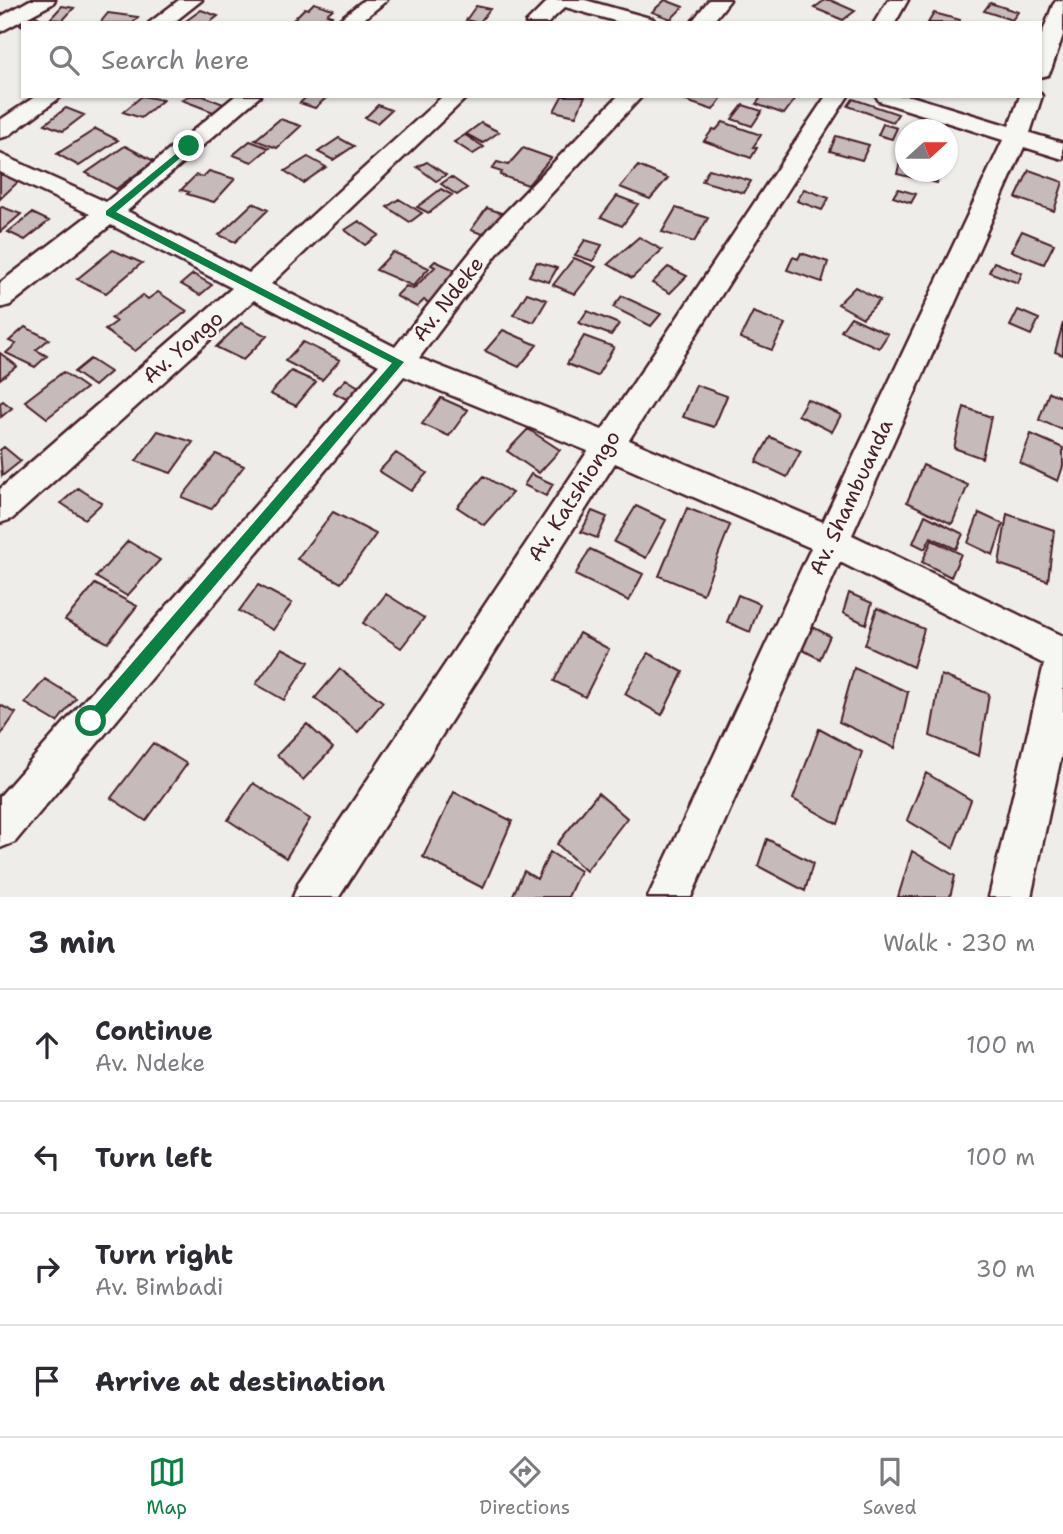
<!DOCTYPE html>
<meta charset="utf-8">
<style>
:root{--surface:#fff;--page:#f7f7f7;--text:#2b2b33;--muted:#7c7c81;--line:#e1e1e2;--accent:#0b8043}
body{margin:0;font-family:"Shantell Sans",sans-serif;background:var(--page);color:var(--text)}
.compass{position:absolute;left:895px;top:119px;width:63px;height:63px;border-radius:50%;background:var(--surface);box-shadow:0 2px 5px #0004;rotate:69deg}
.stop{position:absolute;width:21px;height:21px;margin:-16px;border:5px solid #0b8043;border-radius:50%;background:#fff}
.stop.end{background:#0b8043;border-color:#fff;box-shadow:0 2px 7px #0008}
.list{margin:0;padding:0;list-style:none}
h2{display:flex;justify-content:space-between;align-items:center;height:91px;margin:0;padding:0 28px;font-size:30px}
h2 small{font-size:23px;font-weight:400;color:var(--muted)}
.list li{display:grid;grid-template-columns:46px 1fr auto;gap:21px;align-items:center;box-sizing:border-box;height:112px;padding:0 28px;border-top:2px solid var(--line)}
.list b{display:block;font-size:26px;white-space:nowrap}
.list p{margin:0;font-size:23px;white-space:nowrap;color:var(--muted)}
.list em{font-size:23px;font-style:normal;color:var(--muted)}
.icon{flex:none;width:38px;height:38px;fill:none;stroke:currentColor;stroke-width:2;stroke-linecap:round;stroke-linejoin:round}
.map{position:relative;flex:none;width:1063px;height:897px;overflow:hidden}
.search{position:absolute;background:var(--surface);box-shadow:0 2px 5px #0004;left:21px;right:21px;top:21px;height:77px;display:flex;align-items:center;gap:18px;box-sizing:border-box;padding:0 24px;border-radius:0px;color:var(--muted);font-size:26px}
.sheet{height:539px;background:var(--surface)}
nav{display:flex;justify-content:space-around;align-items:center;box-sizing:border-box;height:98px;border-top:2px solid var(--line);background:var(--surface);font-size:19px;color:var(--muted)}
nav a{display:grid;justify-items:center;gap:4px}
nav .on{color:var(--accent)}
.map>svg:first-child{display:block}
.building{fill:#c6babb;stroke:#4a1f2b;stroke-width:2}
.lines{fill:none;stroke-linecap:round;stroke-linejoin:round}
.minor-casing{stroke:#4a1f2b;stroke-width:5}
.minor{fill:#f6f6f2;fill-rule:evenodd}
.route{fill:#0b8043}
.labels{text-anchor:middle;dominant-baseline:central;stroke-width:5;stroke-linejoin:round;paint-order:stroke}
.street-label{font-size:21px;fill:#4a1f2b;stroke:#f6f6f2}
</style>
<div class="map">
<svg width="1063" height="897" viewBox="0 0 1063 897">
<rect width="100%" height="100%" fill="#efedea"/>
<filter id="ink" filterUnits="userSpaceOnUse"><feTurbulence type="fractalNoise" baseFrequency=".0143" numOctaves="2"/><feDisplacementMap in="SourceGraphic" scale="14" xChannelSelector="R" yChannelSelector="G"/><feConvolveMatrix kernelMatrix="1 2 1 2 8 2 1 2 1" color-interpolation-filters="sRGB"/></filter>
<g filter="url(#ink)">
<!-- building -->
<path class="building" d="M665 0 683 7 671 19 652 12Z
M825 0H830L855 11 843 20 814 8Z
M314 3 333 9 327 14 332 16 324 23H290L305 8 308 9Z
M990 3 1018 12 1012 20 984 11Z
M62 6 74 8 63 20 50 19Z
M476 6 490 9 479 23 466 20Z
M201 10 218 16 209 23H183Z
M108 13 138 17 133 23H100Z
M934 13 960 20 959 23H928Z
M31 14 50 23H23V26L16 23Z
M142 96 163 100 141 118 123 112Z
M188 96H203L226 105 216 113 182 100Z
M307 96H322L326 98 315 108 300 103Z
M562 96H585L576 116 554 111Z
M686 96H723L713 110 683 100Z
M762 96H791L796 98 784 114 756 104Z
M853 99 898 114 893 122 848 106Z
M378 105 391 110 377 123 365 118Z
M743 105 762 111 752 126 732 119Z
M66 108 84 115 63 131 45 124Z
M280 119 301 126 277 148 255 140Z
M723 122 761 135 753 147 757 148 751 158 704 141 713 129 716 130Z
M481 123 499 132 483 143 466 134Z
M883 124 897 128 892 139 878 135Z
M96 129 118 140 79 166 57 154Z
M465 135 484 147 473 154 454 142Z
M836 136 869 145 862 160 830 151Z
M339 138 354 146 333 160 318 152Z
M250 141 269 148 252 162 233 155Z
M125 146 154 161 116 189 86 173Z
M523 148 551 158 528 185 500 175 502 172 492 169 497 162 508 165Z
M308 157 326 167 303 183 285 171Z
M900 161 906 163V172H939L937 183 897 174Z
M427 162 446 175 436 181 417 167Z
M638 166 668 178 650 199 620 187Z
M709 169 751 181 744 193 702 181Z
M1029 170 1063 182 1054 211 1016 198Z
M209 171 235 179 214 202 187 194 189 192 181 190 196 175 203 177Z
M0 174 20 180 0 199Z
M451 177 467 188 457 195 441 184Z
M441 189 452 195 429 213 417 207Z
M804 189 829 198 822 210 797 201Z
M898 189 916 194 911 203 893 197Z
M617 196 638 204 622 226 601 217Z
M399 199 422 213 410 222 387 207Z
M253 203 268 210 235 242 219 235Z
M2 207 21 214 0 232V208Z
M487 208 510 216 494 238 471 230Z
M676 208 708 218 694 242 662 232Z
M32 213 49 221 25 240 8 232Z
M359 221 379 235 365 245 345 230Z
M1022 231 1054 244 1044 264 1011 251Z
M639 237 662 250 632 278 608 264Z
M585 240 602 245 593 261 575 255Z
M113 250 142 263 106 293 77 279Z
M393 252 429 268 413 286 376 270Z
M801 253 828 262 822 282 787 270 793 257 798 259Z
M574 258 596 267 575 294 553 285Z
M435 261 457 271 442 286 449 290 435 306 424 300 417 307 396 296 406 286 413 289 435 267 431 265Z
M537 262 557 268 549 282 529 276Z
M994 262 1022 273 1018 283 989 272Z
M668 267 687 276 670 293 652 283Z
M193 274 212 285 200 295 181 284Z
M855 287 880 300 863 318 838 304Z
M158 292 187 311 135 351 105 330 116 322 111 318 143 295 148 299Z
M527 293 547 300 534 322 513 315Z
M622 296 661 314 651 326 613 307Z
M1018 310 1039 319 1031 335 1010 326Z
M587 311 619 324 611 335 579 323Z
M753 312 785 324 772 350 740 338Z
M851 317 888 334 879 348 841 331Z
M241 323 267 336 243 360 216 347Z
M1063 323V355L1055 352Z
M25 327 49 339 36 350 47 356 35 367 6 353 16 344 9 341Z
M503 330 537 345 519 367 485 351Z
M584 336 614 347 597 376 567 364Z
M303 342 340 360 322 380 285 361Z
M0 353 17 366 0 379Z
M90 359 110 372 94 386 74 372Z
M291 371 316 382 296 406 270 394Z
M63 372 86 388 47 418 25 401Z
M346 379 362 389 350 401 333 392Z
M696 385 727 396 714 427 683 417Z
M1049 392 1063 398V430L1039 420Z
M441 398 468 410 449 436 422 424Z
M807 399 841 415 832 432 798 415Z
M3 401 12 408 1 417 0 403Z
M964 407 991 417 982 458 954 448Z
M528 429 560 450 539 473 507 451Z
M158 431 193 442 171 473 136 461Z
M1031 434 1063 448V466L1058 481 1020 463Z
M770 437 801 451 787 477 756 462Z
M4 447 21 461 2 476 0 450Z
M396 453 427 473 411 491 379 471Z
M216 454 244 466 211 509 182 497Z
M923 465 968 485 952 524 907 502Z
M531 474 553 484 546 496 524 485Z
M484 476 512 493 484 525 457 507Z
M78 488 102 503 85 519 61 503Z
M636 506 666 520 646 558 614 542Z
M687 508 730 525 703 594 659 576Z
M592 511 607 517 597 538 581 532Z
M333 512 376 534 341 583 297 559Z
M979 513 1003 524 993 555 968 543Z
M1007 514 1054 530 1048 581 999 564Z
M925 515 963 534 956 549 931 537 925 549 913 543Z
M932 540 961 554 951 577 922 562Z
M128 541 160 560 127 596 96 577Z
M590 549 643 574 629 601 575 575Z
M95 584 137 606 108 643 65 620Z
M258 585 292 603 273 630 239 611Z
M849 593 872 603 866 624 843 613Z
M386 594 424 618 401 648 363 623Z
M738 595 760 604 750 632 727 622Z
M877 608 924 629 913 667 865 645Z
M811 626 830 636 820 659 801 649Z
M579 633 609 649 585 697 554 681Z
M282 648 309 662 284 700 256 684Z
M648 653 683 672 662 715 625 694Z
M854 668 908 692 895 748 839 722Z
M340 669 383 702 358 732 315 698Z
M941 675 989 694 979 756 930 736Z
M45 679 76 698 57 722 25 703Z
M0 705 16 713 0 736Z
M307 724 333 748 303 780 277 755Z
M819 729 862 752 838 824 793 799Z
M153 743 187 764 146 821 111 798Z
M926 773 971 800 953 848 907 820Z
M253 783 310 819 286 858 228 820Z
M454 792 512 821 483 888 423 857Z
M598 793 627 818 586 871 557 844Z
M767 839 813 863 805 891 758 866Z
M912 851 955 876 950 897H898Z
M550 852 580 871 568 897H512L524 871 537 879Z"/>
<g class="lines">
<!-- minor casing -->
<g class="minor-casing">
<path id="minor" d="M30 0H55L52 4 0 32V17Z
M179 0H202L173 23H149Z
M364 0H387L359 23H335Z
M549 0H585L653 19 656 23H622L565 7 548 23H526Z
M709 0H730L712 23H691Z
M888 0H908L895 23H874Z
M1063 0V35L1051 70 1048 75 1040 77V39L1053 5 1056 1Z
M1040 93 1042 96 1030 133 1063 143V159L1024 147 852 535 1063 636V748L1031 897H989L1044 664 840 562 691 897H648L811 548 615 463 339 897H293L299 882 588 451 404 376 15 842 0 848V796L379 365 254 300 12 519 0 523V489L232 288 111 225 10 305 0 308V283L90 214 0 172V154L106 202 235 96H260L127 211 249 273 443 96H468L271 284 395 347 489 229 618 96H642L507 241 419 358 602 430 826 96H848L629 440 823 522 1003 140 879 101 876 96H911L1009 126 1020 96H1040Z
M36 96H62L8 136 0 138V120Z"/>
</g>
<!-- minor -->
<use href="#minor" class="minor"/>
</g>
</g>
<!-- route -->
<path class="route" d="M189 143 192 144V148L116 212 404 362 96 726 91 728 84 721 86 716 392 363 106 215V211Z"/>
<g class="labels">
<!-- street labels -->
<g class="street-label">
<text transform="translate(448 299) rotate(-52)">Av. Ndeke</text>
<text transform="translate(183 347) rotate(-41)">Av. Yongo</text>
<text transform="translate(574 496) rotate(-57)">Av. Katshiongo</text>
<text transform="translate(851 497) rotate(-65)">Av. Shambuanda</text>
</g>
</g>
</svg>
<svg class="compass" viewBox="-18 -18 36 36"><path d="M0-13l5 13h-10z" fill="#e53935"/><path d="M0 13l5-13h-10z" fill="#7c7c81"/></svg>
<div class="stop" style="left:91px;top:721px"></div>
<div class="stop end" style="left:189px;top:146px"></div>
<div class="search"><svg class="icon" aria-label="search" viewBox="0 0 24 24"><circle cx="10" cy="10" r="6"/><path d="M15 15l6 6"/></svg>Search here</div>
</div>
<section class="sheet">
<h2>3 min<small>Walk · 230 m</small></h2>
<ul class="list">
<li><svg class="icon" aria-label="ahead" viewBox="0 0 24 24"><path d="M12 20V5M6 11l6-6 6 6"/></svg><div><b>Continue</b><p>Av. Ndeke</p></div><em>100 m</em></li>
<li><svg class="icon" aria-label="left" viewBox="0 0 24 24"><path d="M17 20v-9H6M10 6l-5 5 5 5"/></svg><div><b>Turn left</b></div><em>100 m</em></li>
<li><svg class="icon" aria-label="right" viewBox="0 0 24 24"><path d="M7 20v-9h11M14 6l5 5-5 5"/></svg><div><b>Turn right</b><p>Av. Bimbadi</p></div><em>30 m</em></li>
<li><svg class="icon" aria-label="arrive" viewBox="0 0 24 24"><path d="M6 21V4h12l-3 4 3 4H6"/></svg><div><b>Arrive at destination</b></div></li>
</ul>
</section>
<nav>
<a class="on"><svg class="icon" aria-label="map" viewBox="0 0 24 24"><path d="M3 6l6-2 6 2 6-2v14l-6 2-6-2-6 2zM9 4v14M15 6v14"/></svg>Map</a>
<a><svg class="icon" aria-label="directions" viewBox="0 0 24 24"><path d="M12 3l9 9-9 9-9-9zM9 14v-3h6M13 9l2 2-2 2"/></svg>Directions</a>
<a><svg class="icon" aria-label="saved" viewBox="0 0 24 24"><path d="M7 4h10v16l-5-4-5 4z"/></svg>Saved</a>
</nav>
